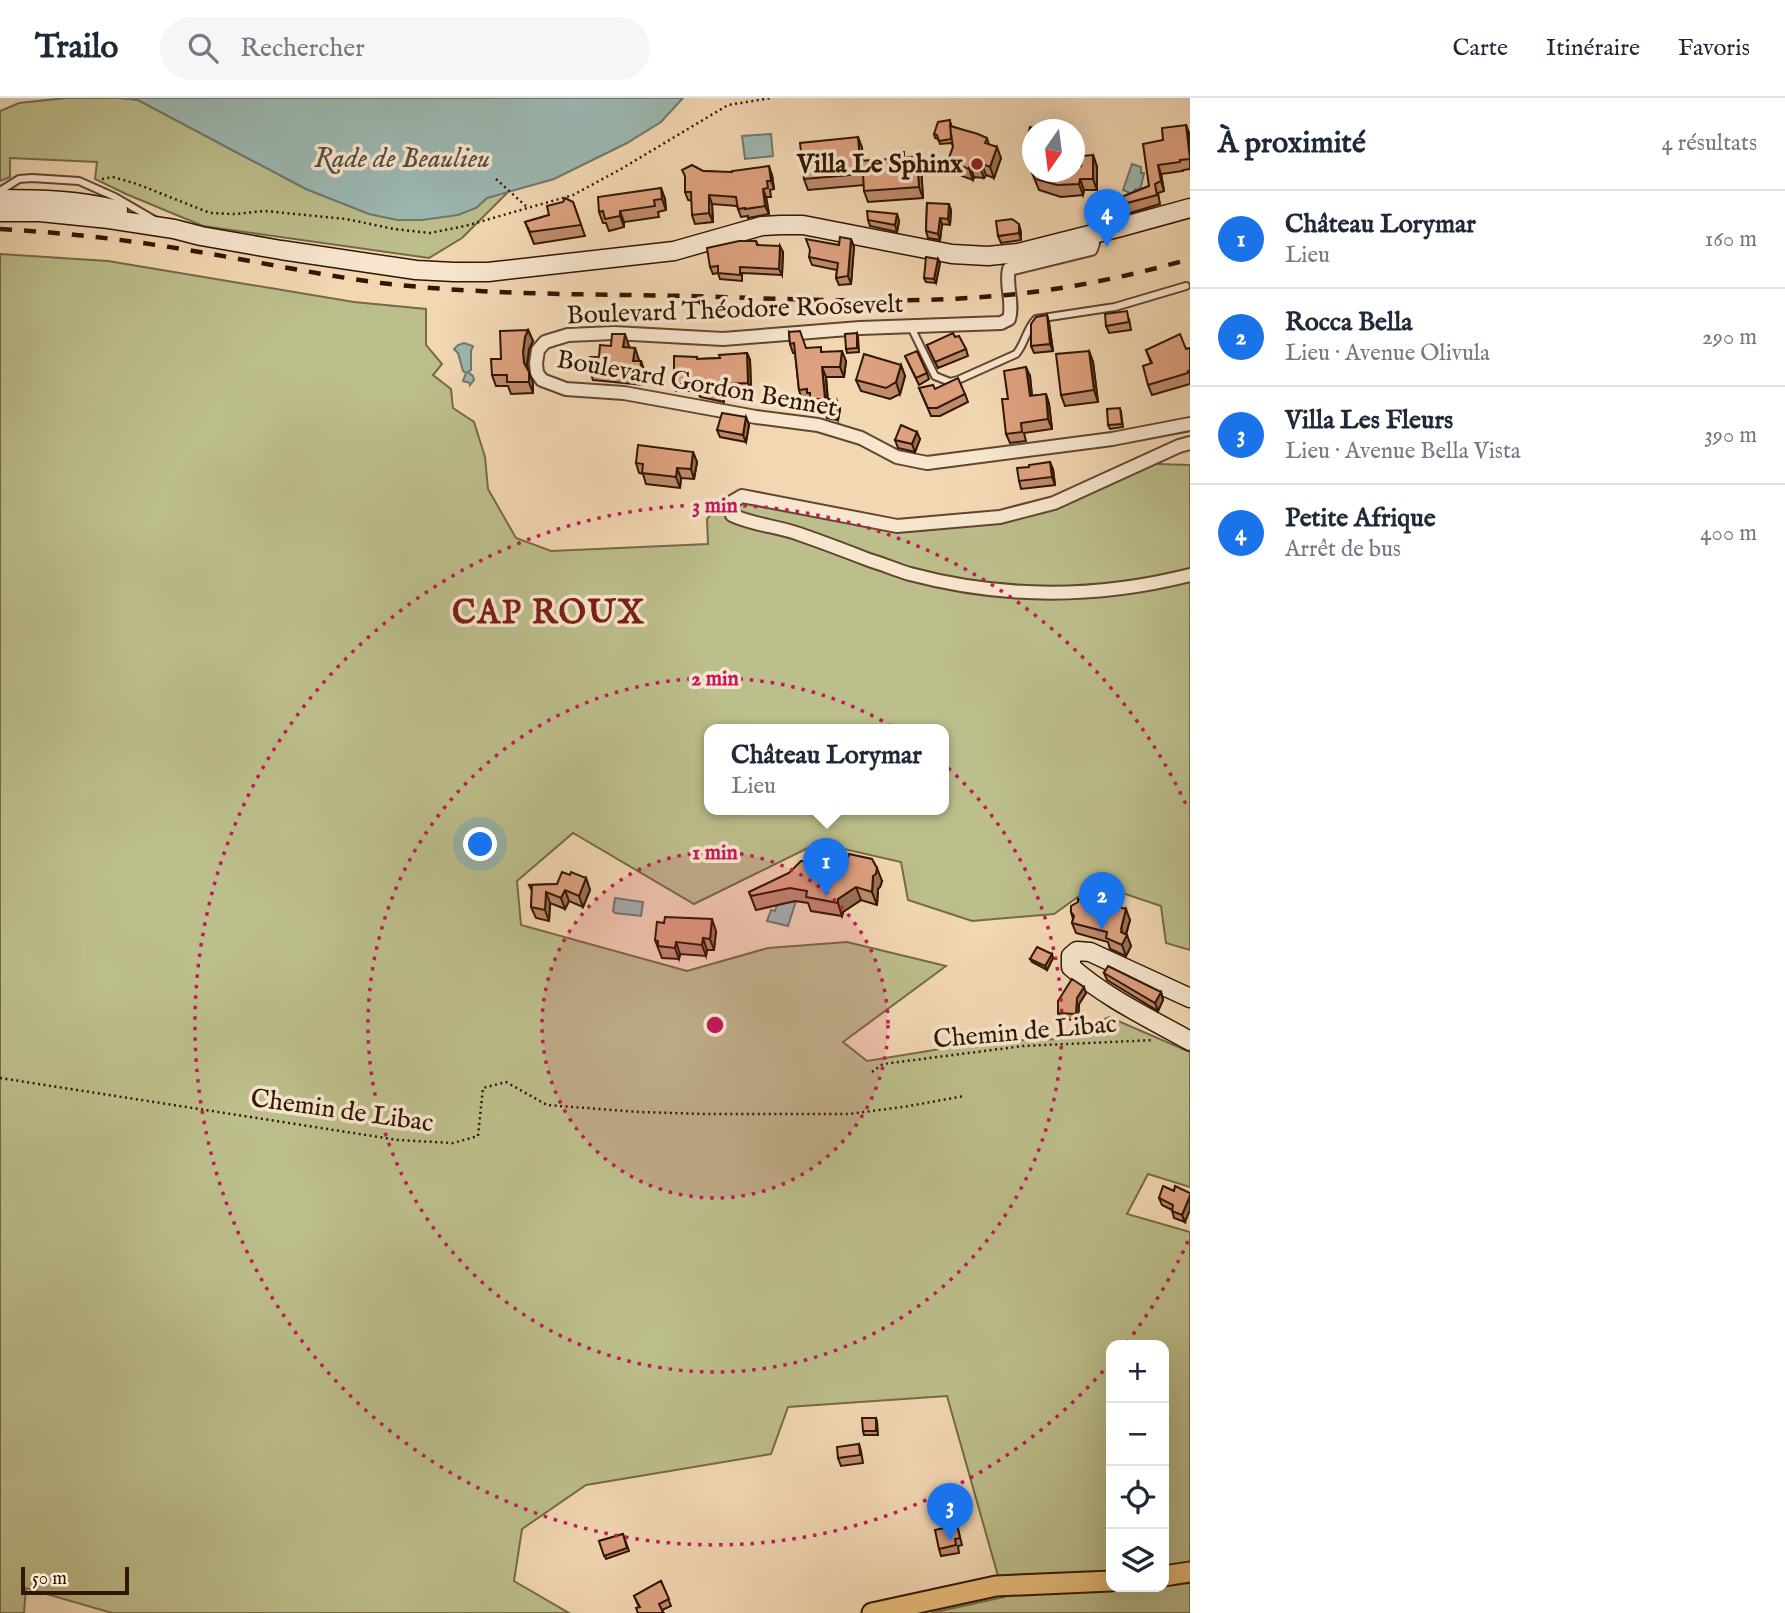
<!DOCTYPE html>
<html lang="fr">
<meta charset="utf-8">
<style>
:root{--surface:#fff;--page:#f6f6f7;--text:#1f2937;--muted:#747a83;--line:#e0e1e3;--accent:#1a73e8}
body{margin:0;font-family:"IM FELL English",serif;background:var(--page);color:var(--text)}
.controls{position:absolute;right:21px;bottom:21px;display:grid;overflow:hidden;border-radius:14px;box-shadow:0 7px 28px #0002}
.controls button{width:63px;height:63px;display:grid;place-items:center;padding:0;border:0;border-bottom:2px solid var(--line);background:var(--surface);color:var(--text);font:35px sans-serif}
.compass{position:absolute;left:1022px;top:21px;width:63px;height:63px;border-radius:50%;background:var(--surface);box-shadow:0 7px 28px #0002;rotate:194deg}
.scale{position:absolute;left:21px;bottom:18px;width:108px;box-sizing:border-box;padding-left:7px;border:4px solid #311603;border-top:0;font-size:19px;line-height:24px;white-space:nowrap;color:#311603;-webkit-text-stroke:5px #f7e5ce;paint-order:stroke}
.you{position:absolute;left:481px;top:747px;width:24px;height:24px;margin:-18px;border:5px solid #fff;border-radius:50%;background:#1a73e8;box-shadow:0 0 0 10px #1a73e833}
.badge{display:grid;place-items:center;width:46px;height:46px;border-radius:50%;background:var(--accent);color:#fff;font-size:23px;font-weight:700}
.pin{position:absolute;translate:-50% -58px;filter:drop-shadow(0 2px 4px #0008)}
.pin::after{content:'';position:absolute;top:37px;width:24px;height:21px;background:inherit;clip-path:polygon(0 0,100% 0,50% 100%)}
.popup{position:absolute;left:704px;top:626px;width:245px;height:91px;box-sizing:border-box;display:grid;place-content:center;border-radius:14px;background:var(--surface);filter:drop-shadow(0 2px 5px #0005);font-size:23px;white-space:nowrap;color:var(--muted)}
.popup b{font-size:26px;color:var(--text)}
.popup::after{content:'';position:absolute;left:50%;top:100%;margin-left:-14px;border:14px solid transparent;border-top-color:var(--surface)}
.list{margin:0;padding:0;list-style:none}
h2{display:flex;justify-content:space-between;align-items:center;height:91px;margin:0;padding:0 28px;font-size:30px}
h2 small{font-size:23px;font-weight:400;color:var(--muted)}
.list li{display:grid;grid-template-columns:46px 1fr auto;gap:21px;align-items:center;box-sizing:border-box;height:98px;padding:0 28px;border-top:2px solid var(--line)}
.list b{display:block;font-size:26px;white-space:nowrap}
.list p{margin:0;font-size:23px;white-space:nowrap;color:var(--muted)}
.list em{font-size:23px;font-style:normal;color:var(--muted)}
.icon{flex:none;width:38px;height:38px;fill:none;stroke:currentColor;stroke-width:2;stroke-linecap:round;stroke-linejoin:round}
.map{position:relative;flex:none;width:1190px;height:1515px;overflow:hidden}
header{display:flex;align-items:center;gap:42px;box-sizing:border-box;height:98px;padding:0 35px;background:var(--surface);border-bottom:2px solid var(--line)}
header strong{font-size:33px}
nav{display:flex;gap:38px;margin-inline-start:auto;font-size:24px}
.search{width:490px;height:63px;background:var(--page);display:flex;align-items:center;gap:18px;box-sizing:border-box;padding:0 24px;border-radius:38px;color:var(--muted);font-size:26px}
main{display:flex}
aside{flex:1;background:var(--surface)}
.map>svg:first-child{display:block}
.green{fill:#bcbe8b;stroke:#766a47;stroke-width:2;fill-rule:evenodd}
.water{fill:#9cb8b2;stroke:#71776c;stroke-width:2}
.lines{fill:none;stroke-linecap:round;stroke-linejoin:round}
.lane-casing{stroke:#61462f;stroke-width:10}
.street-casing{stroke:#61462f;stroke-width:16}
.secondary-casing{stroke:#311603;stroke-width:21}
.primary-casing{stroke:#311603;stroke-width:23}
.path{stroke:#311603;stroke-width:2.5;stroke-dasharray:2 3.5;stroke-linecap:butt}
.lane{stroke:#f7e5ce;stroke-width:6}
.street{stroke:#f7e5ce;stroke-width:12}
.secondary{stroke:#f7e5ce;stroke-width:18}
.primary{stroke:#e9bc7a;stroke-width:19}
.rail{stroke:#311603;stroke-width:4.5;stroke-dasharray:12 12;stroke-linecap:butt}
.wall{fill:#bf8a6d;stroke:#311603;stroke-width:2}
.shaded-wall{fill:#9b7159;stroke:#311603;stroke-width:2}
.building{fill:#dea17f;stroke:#311603;stroke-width:2}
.ring{fill:none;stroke:#c2185b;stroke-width:3.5;stroke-dasharray:3.5 7}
.poi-dot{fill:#8f2418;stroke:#f7e5ce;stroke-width:2.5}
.labels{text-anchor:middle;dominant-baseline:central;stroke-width:7;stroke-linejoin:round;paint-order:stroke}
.poi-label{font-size:26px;font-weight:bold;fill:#311603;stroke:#f7e5ce;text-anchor:end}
.street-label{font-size:26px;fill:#311603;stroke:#f7e5ce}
.water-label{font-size:28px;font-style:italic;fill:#564f40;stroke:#f7e5ce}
.district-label{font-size:33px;font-weight:bold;letter-spacing:2px;fill:#7a1f14;stroke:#f7e5ce}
.centre{fill:#c2185b;stroke:#f7e5ce;stroke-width:3.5}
.ring-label{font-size:21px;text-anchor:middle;font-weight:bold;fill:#c2185b;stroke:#f7e5ce;stroke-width:7;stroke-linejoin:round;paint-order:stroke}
</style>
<header>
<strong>Trailo</strong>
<div class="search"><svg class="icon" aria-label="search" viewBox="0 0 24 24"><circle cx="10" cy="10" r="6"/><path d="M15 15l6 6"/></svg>Rechercher</div>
<nav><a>Carte</a><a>Itinéraire</a><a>Favoris</a></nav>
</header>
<main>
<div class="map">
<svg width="1190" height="1515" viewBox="0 0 1190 1515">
<rect width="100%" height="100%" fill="#f2d7b3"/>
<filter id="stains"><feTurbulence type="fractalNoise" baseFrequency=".00286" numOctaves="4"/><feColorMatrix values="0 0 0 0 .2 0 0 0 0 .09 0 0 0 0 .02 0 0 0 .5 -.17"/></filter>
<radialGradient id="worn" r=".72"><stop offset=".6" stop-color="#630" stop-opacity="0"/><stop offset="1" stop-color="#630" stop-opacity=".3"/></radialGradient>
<!-- green -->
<path class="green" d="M66 0H121L138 2 306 91 370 116 476 110 487 100 510 92 462 140 429 160 203 128 126 96 95 81 97 64 10 60V79L0 83V13L19 5Z
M0 156 108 163 354 204 426 211V247L442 266 433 277 451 291 453 310 474 324 485 359 488 391 516 440 551 453 708 446 707 421 724 400 745 395 902 424 999 414 1062 397 1127 365 1190 367V852L1166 845 1161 808 1096 786 1054 816 972 823 908 802 901 764 818 745 694 806 573 735 517 783 521 827 687 873 768 850 847 844 946 868 843 944 867 963 989 943 1061 941 1109 919 1190 954V1089L1148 1076 1127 1116 1190 1134V1515H931L1004 1499 947 1298 788 1309 771 1356 586 1387 522 1431 514 1483 569 1515H112L26 1490 24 1515H0ZM709 632H943V712H709ZM1111 1247H1164V1489H1111Z"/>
<!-- water -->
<path class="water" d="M121 0H683L661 24 627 45 554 81 487 100 476 110 458 117 422 122H397L369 116 306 91 138 2Z
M771 36 773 58 745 61 742 38Z
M1132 66 1141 69V75H1144L1141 89 1137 92 1135 91 1132 96 1123 92Z
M464 245 473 248 471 253V272L468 274 473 278 474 282 470 287V285L463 283 466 275 463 273 458 255 454 251 458 247Z
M615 800 643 804 641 818 615 815 613 813Z
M796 803 788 828 767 823 771 812 775 813 777 807Z"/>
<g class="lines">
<!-- lane casing -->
<g class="lane-casing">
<path id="lane" d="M0 93 19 81 32 80 79 83 115 99 153 121
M911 229 935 278 950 284 958 282 1016 256C1025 246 1026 231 1036 221L1115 209 1186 188"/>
</g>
<!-- street casing -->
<g class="street-casing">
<path id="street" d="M1093 137V145L1091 151 1009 171C1005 188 1014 205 1009 221L1001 225 860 230 723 241 614 235 568 237 545 244 538 252 536 265 537 275 542 282 566 291 624 295 756 319 818 327 861 340 897 359 927 365 1112 341 1190 326
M1190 345 1179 348 1054 405 1000 419 897 428 742 398 730 405 732 417C753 427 777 428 799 436 822 444 846 453 869 462 883 466 896 472 910 476 1004 501 1095 501 1190 477"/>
</g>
<!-- secondary casing -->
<g class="secondary-casing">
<path id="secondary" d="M0 101C40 101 79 102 118 112
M0 114H40L109 121 174 131 201 138 281 152 416 172 454 174H488L674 153 762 128 781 127H803L952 156 988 158 1018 155 1121 129 1190 110
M1190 900 1090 854 1077 853 1071 858V869C1106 900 1149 920 1190 943"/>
</g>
<!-- primary casing -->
<g class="primary-casing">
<path id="primary" d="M1164 1478 1190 1474
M872 1515 996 1488 1111 1483"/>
</g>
<!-- path -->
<path class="path" d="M102 81 113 79 137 86 210 115 235 116 265 113 346 121 394 131 430 135 465 128 573 97 621 71 728 7 771 0
M496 81 528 110
M872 974 883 966 1023 948 1154 942
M0 980 398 1042 453 1045 478 1038 483 990 506 984 547 1007 639 1014 706 1016H850L909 1008 964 998"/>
<!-- lane -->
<use href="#lane" class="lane"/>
<!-- street -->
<use href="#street" class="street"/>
<!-- secondary -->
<use href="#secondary" class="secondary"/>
<!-- primary -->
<use href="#primary" class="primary"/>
<!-- rail -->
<path class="rail" d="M0 131C52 134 104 139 156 147 231 158 306 175 381 185 483 197 586 196 688 198 794 201 901 207 1007 197 1069 191 1130 178 1190 161"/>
</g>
<!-- wall -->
<path class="wall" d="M951 26V28L987 40 989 47 1001 60 994 80 986 77 984 80 974 79 973 82 962 78 960 74 953 71 949 60 953 49 952 45 940 46 938 41 935 40 934 36Z
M1186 27 1190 38V71L1183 72V73L1161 76 1164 93 1158 95 1160 106 1120 118 1114 102 1149 88 1163 42Z
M858 39 862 50 863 63 906 60 921 69 923 100 868 104 864 93V87L808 92 804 81Z
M1093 57 1097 69V92H1084L1083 97 1061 99 1039 92 1030 70 1081 68Z
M703 73 772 77 774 91 770 92 771 99H766L769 116 748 120V118L741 119 737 108 712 106 713 124 695 126 692 117V103L688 102 685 94Z
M661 90 665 101 666 112 658 114 659 119 624 124V129L609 133 606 125H603L599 114Z
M573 104 585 138 534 146 525 124 549 117Z
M927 105 951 112 950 127 942 126 940 142 928 140 926 133Z
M897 116 899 123 897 134 870 128 868 122Z
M1021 134V142L1001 145 998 138Z
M851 141 854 149 851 186 839 187 836 180 837 172 812 167 809 159Z
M756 143 758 147 783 154 782 177 742 175V183L720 181 718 175 713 176 710 169Z
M938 161 940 165 936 185 926 184 924 180Z
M1047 217 1049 225 1053 253 1034 255 1031 248Z
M1129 221 1131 232 1109 235 1106 228Z
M528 232 533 243 529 251 527 266 528 271 533 285V295L511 296 508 288H496L492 277 501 261Z
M789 234 806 250 823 254 846 263 844 279H826L828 301 837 303 840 311 838 322 827 320 824 311H813L809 301 802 302 799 292 795 255H793L790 246Z
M857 235 858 239 859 254 847 255 846 251Z
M955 239 966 251 968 258 938 270 927 247Z
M611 248H629V250H635L639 263H641L645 275 644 287 593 282 589 271Z
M1190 250V286L1152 297 1148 287 1151 265 1146 252 1186 251Z
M1089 253 1093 264 1098 304 1065 308 1061 297Z
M747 255 750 262 751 291 724 293V304L700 299 698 293H676L674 286 697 259 698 261 720 260Z
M905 258 927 275 929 281 919 287Z
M901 267 905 278 900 296 890 301 861 293 856 282Z
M1030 278 1032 298 1046 296 1049 306 1052 331 1024 335 1026 343 1010 345 1006 336 1008 301Z
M919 290 965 296 968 304 940 318H931Z
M1121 314 1123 329 1110 331 1108 327Z
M746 319 749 327 746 344 720 339 717 332Z
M920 341 915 354 898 350 895 342Z
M693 354 697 364 694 381 681 380 680 390 646 386 643 376 639 375 636 365Z
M1029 369 1053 371 1055 387 1021 391 1019 383Z
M789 775 882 783 880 789 878 791 877 807 861 802 843 814 842 818 811 813 808 805 795 803 756 812 749 794Z
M570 777 586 780 590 792 583 809 569 803 565 811 550 805 549 823 536 820 531 809 532 793 529 787 557 786Z
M1071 814 1130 822 1126 837 1131 848 1126 858 1110 851 1108 844 1076 835 1072 825 1073 821Z
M664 825 716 833 714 852H707L706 858 680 856 679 861 662 860 655 842Z
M1053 860 1047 872 1032 864 1030 861Z
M1104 875 1161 894 1163 902 1158 913 1107 882Z
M1086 895 1079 906 1078 922 1060 921 1058 915Z
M1174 1093 1185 1124 1174 1120 1172 1112 1162 1107 1159 1100Z
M876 1320 877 1323 878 1337H864L863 1333Z
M859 1346 861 1353 863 1365 841 1368 838 1360Z
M957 1427 962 1447 958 1448 959 1455 941 1458 939 1451Z
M623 1436 629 1453 606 1461 599 1443Z
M661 1483 671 1508 662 1512 664 1515H638L639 1509 634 1498Z"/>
<!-- shaded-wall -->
<path class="shaded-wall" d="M1186 27 1190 38V53Z
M858 39 862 50 864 74 860 63Z
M997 49 1001 60 994 80 990 69Z
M1093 57 1097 69V92L1093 81Z
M917 58 921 69 923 100 919 89Z
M982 66 986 77 984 80 980 69Z
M970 67 974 79 973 82 969 71Z
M1158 67 1161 76 1164 93 1161 83Z
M769 68 772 77 774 91 771 83Z
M1080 81 1084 92 1083 97 1079 86Z
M661 90 665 101 666 112 662 101Z
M763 91 766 99 769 116 765 108Z
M709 97 712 106 713 124 709 115Z
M949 106 951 112 950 127 948 121Z
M620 113 624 124V129L620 118Z
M897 116 899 123 897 134 895 127Z
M940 120 942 126 940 142 938 136Z
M1019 126 1021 134V142L1019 135Z
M851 141 854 149 851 186 848 178Z
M780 148 783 154 782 177 779 171Z
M938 161 940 165 936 185 934 181Z
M1047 217 1049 225 1053 253 1050 246Z
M528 232 533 243 529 251 527 266 528 277 524 265 523 254 525 239Z
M625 236 629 248 627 261 623 249Z
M635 250 639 262 637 274 633 263Z
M842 253 846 263 844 279 840 269Z
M1089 253 1093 264 1098 304 1094 292Z
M747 255 750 262 751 291 748 285Z
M641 263 645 275 644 287 640 276Z
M901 267 905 278 900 296 896 284Z
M822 269 826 279 828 311 825 301Z
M1026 269 1030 278 1033 308 1030 298Z
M529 274 533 285V295L529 284Z
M722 286 724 293V304L721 297Z
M1046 296 1049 306 1052 331 1048 321Z
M837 303 840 311 838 322 835 314Z
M746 319 749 327 746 344 743 337Z
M917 334 920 341 915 354 912 346Z
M693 354 697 364 694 381 691 371Z
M1050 364 1053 371 1055 387 1052 379Z
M677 370 681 380 680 390 676 379Z
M877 770 882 783 880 789 878 791 877 807 872 794 873 778Z
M586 780 590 792 583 809 579 798Z
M856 789 861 802 843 814 842 818 838 805V801Z
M565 792 569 803 565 811 561 800Z
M546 794 550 805 549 823 545 812Z
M1126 811 1130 822 1125 839 1127 837 1131 848 1126 858 1122 847 1121 831Z
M712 821 716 833 714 852 710 841Z
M703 840 707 852 706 858 702 847Z
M676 844 680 856 679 861 675 850Z
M1052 856 1053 860 1047 872 1045 868Z
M1084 889 1086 895 1079 906 1078 922 1076 916 1077 900Z
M1161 894 1163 902 1158 913 1155 905Z
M1190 1098V1112L1185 1124 1182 1117Z"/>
<!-- building -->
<path class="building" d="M950 22 951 41 939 43 937 37 934 36 938 24Z
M1186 27 1190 61 1180 62V64L1158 67 1161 83 1155 86 1157 97 1116 108 1114 102 1149 88 1143 46 1163 42 1162 30Z
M950 28 978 36 987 40 985 45 997 49 990 69 982 66 980 69 970 67 969 71 958 67 959 64 949 60 953 49Z
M1030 29 1040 32H1032V42L1027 41Z
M858 39 860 63 893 61V55L904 54V60L917 58 919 89 864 93 863 76 804 81 800 45Z
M1093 57V81H1080L1079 86 1057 87 1035 81 1030 70 1032 63V74H1074V65L1081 68 1082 58Z
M692 67 703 73 732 74V73L769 68 771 83H767L768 90 763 91 765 108 745 111V110L738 111 736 99 709 97V115L692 117 691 94H685V78L682 72Z
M661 90 662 101 654 102 655 108 620 113V118L605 121 603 113 599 114 598 99Z
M565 100 573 104 581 127 530 134 525 124 549 117 547 108 563 104Z
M927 105 949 106 948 121 940 120 938 136 926 133Z
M867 113 897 116 895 127 868 122Z
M1012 121 1019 126V135L998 138 996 123Z
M840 139 851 141 848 178 836 180 838 165 809 159 810 152 806 141 839 147Z
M739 143H756L757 147 780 148 779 171 740 169V177L718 175V168L710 169 707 150Z
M926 159 938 161 934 181 924 180Z
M1127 213 1129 224 1106 228 1105 216Z
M1047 217 1050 246 1031 248V226L1036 219Z
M528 232 525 239 523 254 524 265 529 274V284H507V277H492L491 261H501L500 233Z
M800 233 806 250 821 249V254L842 253 840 269H822L825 301H810V295H807V291L799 292 794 245 790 246 789 234Z
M857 235V250L846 251 845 236Z
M953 235 955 239 959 238 966 251 935 264 927 247Z
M612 236H625L623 249 635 250 633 263H641L640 276 589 271 590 259H599L600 247 611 248Z
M1180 236 1186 251 1190 250V272L1188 273V275L1148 287 1143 268 1152 265 1146 252Z
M917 253 927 275 916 280 905 258Z
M1089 253 1094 292 1061 297 1056 256Z
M747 255 748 285 722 286 721 297 698 293 699 286H674V258L697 259V261L720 260 719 257Z
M864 256 901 267 896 284 886 290 856 282Z
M1026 269 1030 298 1046 296 1048 321 1021 325 1022 334 1006 336 1002 301H1008L1004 273Z
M958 280 965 296 937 310H928L919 290 933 287 935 291Z
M826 301 837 303 835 314 824 312Z
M1120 310 1122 326 1108 327 1107 311Z
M722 315 746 319 743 337 717 332Z
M901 327 917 334 912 346 895 342Z
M638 347 693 354 691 371 677 370 676 379 642 375 643 366 636 365Z
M1050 364 1052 379 1019 383 1017 370 1029 369V367Z
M807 754 848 760 849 756 872 761 877 770 876 776 873 778 872 794 856 789 838 801V805L806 799 807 793 790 790 751 798 749 794 789 775 801 763H807Z
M562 774 570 777 571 774 586 780 579 798 565 792 561 800 546 794 545 812 531 809 532 788 529 787 557 786Z
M1078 801 1104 808 1105 805 1126 811 1121 831 1122 832 1121 834 1127 837 1122 847 1106 840 1107 834 1072 825 1074 818 1071 814V808L1078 804Z
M665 819 712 821 710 841 703 840 702 847 676 844 675 850 658 848V843L655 842 657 824 664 825Z
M1037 849 1052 856 1045 868 1030 861Z
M1108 868 1161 894 1155 905 1104 875Z
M1072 881 1084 889 1077 900 1076 916 1058 915V903Z
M1163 1088 1174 1093 1175 1088 1190 1095V1098L1182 1117 1172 1113 1173 1107 1159 1100Z
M862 1320H876V1333H863Z
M859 1346 860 1357 838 1360 837 1349Z
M957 1427 960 1440 955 1441 956 1447 939 1451 935 1432Z
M623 1436 627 1450 604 1458 599 1443Z
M661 1483 669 1501 659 1506 663 1514 661 1515H638L636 1510 640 1509 634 1498Z"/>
<!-- distance rings -->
<circle cx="715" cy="927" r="173" fill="#c2185b" fill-opacity=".12"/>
<g class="ring">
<circle cx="715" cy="927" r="173"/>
<circle cx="715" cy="927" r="347"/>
<path d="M1188 1143A520 520 0 0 1 1125 1247M1110 1265A520 520 0 1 1 1188 711"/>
</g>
<!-- markers -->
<circle class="poi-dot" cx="977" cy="66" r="7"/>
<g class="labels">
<!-- poi labels -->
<g class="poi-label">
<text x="963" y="66">Villa Le Sphinx</text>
</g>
<!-- street labels -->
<g class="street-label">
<text transform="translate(735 212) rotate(-2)">Boulevard Théodore Roosevelt</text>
<text transform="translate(697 286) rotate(10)">Boulevard Gordon Bennet</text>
<text transform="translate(1025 934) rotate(-5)">Chemin de Libac</text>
<text transform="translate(342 1013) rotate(8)">Chemin de Libac</text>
</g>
<!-- water labels -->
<g class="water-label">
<text x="402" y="61">Rade de Beaulieu</text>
</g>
<!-- district labels -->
<g class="district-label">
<text x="549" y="516">CAP ROUX</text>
</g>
</g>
<circle cx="715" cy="927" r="10" class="centre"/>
<g class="ring-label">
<text x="715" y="414">3 min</text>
<text x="715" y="587">2 min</text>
<text x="715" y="761">1 min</text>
</g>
<rect width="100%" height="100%" filter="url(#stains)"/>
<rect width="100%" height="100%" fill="url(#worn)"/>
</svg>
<div class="controls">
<button>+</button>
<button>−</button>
<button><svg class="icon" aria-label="locate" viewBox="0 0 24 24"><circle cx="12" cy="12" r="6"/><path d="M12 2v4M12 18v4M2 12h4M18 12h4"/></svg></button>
<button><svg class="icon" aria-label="layers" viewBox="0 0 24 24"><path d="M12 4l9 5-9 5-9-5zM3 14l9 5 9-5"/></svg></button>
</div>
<svg class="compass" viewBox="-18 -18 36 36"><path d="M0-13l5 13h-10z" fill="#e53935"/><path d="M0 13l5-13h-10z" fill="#747a83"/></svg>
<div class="scale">50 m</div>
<div class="you"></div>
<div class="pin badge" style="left:826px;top:798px">1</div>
<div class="popup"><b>Château Lorymar</b>Lieu</div>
<div class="pin badge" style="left:1102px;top:832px">2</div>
<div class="pin badge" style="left:950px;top:1443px">3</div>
<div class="pin badge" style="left:1107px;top:149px">4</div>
</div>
<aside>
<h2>À proximité<small>4 résultats</small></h2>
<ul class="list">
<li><span class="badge">1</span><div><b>Château Lorymar</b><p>Lieu</p></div><em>160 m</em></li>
<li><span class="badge">2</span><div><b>Rocca Bella</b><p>Lieu · Avenue Olivula</p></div><em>290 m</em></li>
<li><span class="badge">3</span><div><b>Villa Les Fleurs</b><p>Lieu · Avenue Bella Vista</p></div><em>390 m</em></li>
<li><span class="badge">4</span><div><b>Petite Afrique</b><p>Arrêt de bus</p></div><em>400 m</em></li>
</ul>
</aside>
</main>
